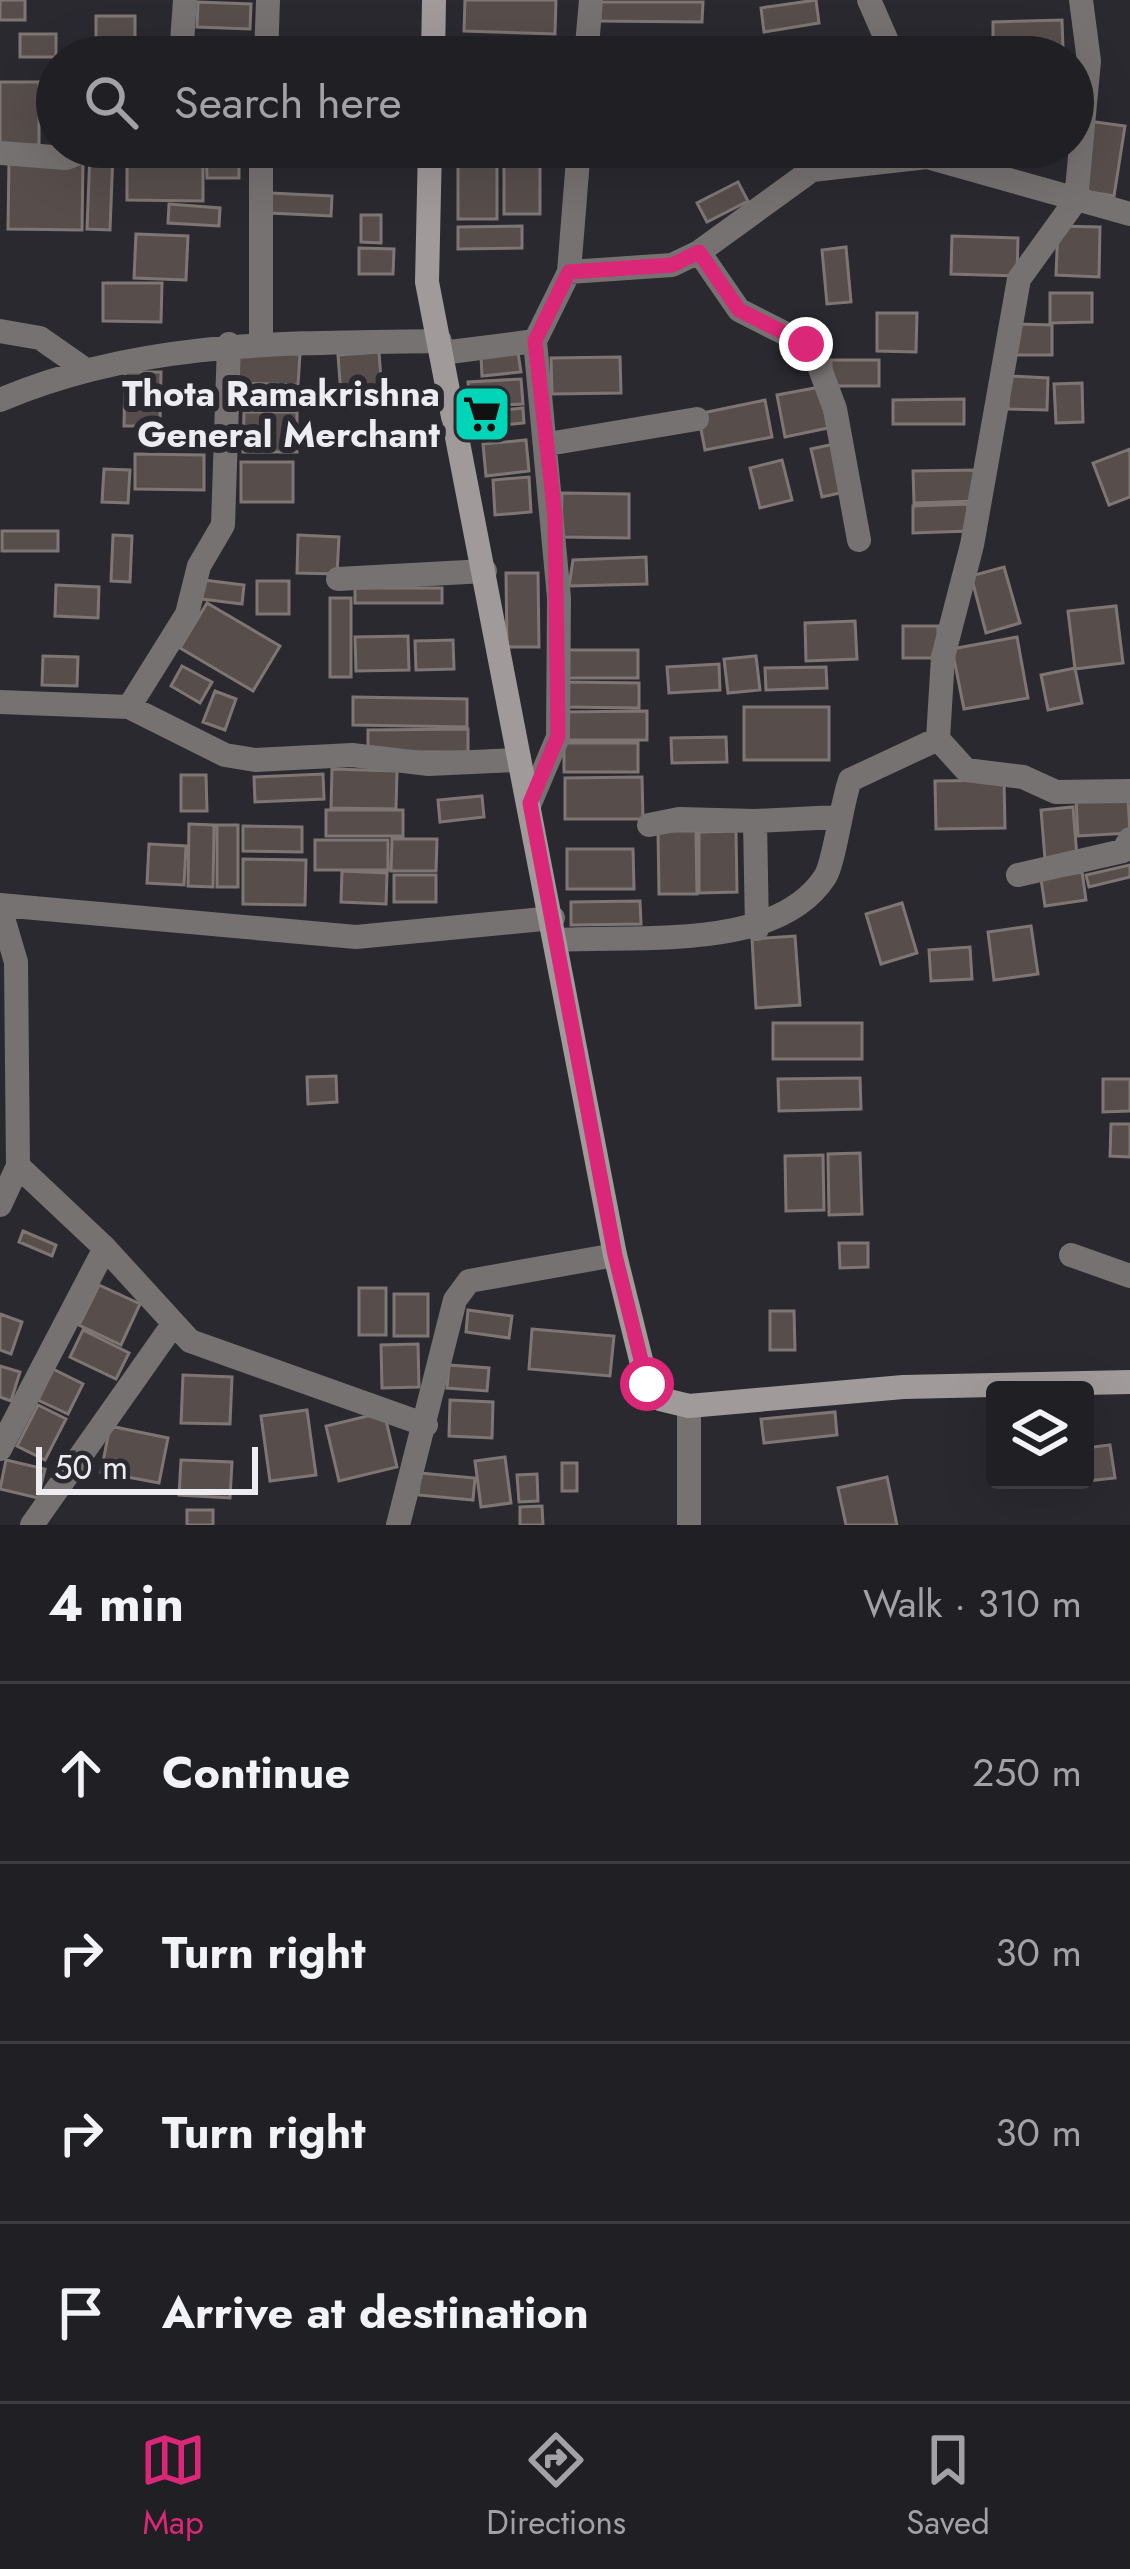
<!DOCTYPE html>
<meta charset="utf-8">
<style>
:root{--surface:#201f24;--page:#28272c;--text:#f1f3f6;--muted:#a2a2a6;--line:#3d3d41;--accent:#db2777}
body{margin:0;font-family:Jost,sans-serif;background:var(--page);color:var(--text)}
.controls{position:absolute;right:36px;bottom:36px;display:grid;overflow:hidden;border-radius:12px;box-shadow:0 12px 48px #0002}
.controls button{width:108px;height:108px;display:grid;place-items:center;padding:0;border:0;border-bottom:3px solid var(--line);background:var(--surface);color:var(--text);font:60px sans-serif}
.scale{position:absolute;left:36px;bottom:30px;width:222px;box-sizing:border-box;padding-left:12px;border:6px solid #edecf1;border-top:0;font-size:33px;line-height:42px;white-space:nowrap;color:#edecf1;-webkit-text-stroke:9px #2a2930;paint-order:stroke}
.stop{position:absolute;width:36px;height:36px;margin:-27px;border:9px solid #db2777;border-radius:50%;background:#fff}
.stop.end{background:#db2777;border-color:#fff;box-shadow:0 3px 12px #0008}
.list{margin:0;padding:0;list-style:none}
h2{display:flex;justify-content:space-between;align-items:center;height:156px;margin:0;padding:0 48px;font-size:51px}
h2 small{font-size:39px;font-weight:400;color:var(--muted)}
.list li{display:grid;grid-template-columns:78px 1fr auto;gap:36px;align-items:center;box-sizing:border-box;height:180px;padding:0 48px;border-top:3px solid var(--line)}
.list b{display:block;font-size:45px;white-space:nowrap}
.list em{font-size:39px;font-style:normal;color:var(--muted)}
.icon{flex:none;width:66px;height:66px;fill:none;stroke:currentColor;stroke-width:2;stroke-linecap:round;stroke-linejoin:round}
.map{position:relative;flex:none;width:1130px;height:1525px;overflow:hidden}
.search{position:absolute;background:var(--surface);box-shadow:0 12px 48px #0002;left:36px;right:36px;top:36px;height:132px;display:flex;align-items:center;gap:30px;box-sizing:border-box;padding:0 42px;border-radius:66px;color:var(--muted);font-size:45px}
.sheet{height:876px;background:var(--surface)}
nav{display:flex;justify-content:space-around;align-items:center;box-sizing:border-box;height:168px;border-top:3px solid var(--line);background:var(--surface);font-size:33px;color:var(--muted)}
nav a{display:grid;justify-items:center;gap:6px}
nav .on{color:var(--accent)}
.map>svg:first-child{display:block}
.building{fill:#574e4c;stroke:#7f7673;stroke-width:3}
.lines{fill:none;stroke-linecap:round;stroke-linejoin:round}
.street{stroke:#767271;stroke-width:24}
.secondary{stroke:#a19a9a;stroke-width:24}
.route{stroke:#db2777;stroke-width:15}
.labels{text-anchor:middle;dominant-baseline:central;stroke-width:12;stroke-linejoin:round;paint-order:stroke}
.poi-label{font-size:36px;font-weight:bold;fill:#edecf1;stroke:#2a2930;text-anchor:end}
</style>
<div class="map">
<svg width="1130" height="1525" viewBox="0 0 1130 1525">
<rect width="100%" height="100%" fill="#2a2930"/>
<!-- building -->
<path class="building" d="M0 0H25V20H0Z
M465 0H556L555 34 464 31Z
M816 0 819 23 764 32 761 8Z
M198 2 251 4 250 29 197 27Z
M600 2H703L702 22 600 21Z
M96 16H135V38H96Z
M1062 20 1063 49 993 52V22Z
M20 34H56V57H20Z
M466 38 551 41 550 57H465Z
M190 49 257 52V57H189Z
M0 82H39V145H0Z
M1088 121 1125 126 1114 196 1077 190Z
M127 147 203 148V201L127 200Z
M206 147H239V178H207Z
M90 152 113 153 110 230 87 229Z
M504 155H540V214H504Z
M9 159 83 160 82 230 8 229Z
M458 165H497V219H458Z
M738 182 748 201 707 222 697 203Z
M270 193 332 196 331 216 270 213Z
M169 204 220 208 219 226 168 223Z
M361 215H381V243L361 242Z
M522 226V248L458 249V227Z
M1058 226 1100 227 1099 277 1056 275Z
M136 234 188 236 186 280 134 278Z
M952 236 1018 238 1017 276 951 274Z
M846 247 851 302 827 304 822 250Z
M359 248 394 249 393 274H359Z
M103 283H162L161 322 103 321Z
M1050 293H1092V322L1050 323Z
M877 313H917L916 352 877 351Z
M1012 324 1052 325V355H1011Z
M238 352 300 354 298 385 236 383Z
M379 352 383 406 342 409 338 355Z
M518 353 521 372 482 376 481 356Z
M620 357 621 393 552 394 551 358Z
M831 360H879V386H831Z
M125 372H161L160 426H124Z
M1009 376 1048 378 1047 410 1008 409Z
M521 379 523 404 470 407 468 382Z
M1082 383 1083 422 1056 423 1054 384Z
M820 387 828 428 785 437 777 395Z
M964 399V424H893V400Z
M765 400 772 437 705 450 698 414Z
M523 408 524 423 473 428 472 413Z
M244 412H297V452H243Z
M526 440 529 471 486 476 483 444Z
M834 444 844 492 822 497 811 449Z
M1130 449V497L1109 505 1093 463Z
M135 454 204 455V490L135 489Z
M782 460 792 500 760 508 750 468Z
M241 462H293V502H241Z
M104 469 130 470 128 503 102 502Z
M977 470V501L914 503 913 471Z
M529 477 531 512 495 515 493 480Z
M562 493 629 494V538L561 537Z
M968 504 969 531 913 533V506Z
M2 531H58V551H2Z
M113 535 132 536 130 582 111 581Z
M298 535 339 537 337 574 297 573Z
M646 557 647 584 569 586 573 560Z
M1004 567 1020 623 986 633 971 576Z
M506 573H538L539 647H507Z
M204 580 244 585 242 604 201 599Z
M257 581H289V614H257Z
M56 585 99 587 98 618 55 616Z
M355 588H442V603H355Z
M330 598H351V677H330Z
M207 603 280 646 253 691 180 648Z
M1116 606 1123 663 1075 669 1068 611Z
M855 621 857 659 806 661 805 623Z
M903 626H938V658H903Z
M408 636 409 670 356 671 355 637Z
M1017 637 1028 698 964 709 952 649Z
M453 640 454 669 416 670 415 641Z
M565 650H638V678H565Z
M43 656 78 657 77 686 42 685Z
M756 656 760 690 728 693 724 659Z
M719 664 720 690 669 693 667 667Z
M182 666 212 682 200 703 171 686Z
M826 667 827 688 766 690 765 668Z
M1075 668 1082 703 1048 710 1041 675Z
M567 682 639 683V708L566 707Z
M215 691 236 699 225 730 203 722Z
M353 697 467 699V727L353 725Z
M744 707H829V760H744Z
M647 711V740H566V712Z
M468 729V752H368V730Z
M726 737 727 762 672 763 671 738Z
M564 743H638V772H564Z
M332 769 397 771 396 809 331 808Z
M323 774 324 799 255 802 254 777Z
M181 775H206L207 811H181Z
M642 777 643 819H565V778Z
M1004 780 1005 828 936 829 935 781Z
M482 796 484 817 440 822 438 800Z
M1128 798 1130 833 1078 836 1076 800Z
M1073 807 1077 857 1045 859 1041 810Z
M326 810H403V836H326Z
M189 824 214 825 213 887 188 886Z
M217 825H238V887H217Z
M243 826 302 827V852L243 851Z
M658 831H696L697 894H659Z
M736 831 737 892 699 893V832Z
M392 839H437L436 871H391Z
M315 840H388V870H315Z
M149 844 186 846 184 885 147 883Z
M567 849H633L634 889H567Z
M243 859 306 860 305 905 243 904Z
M1130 865V877L1089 887 1086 875Z
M342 871 387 873 386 904 341 902Z
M1082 872 1086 900 1045 906 1041 879Z
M394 875H436V902H394Z
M640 901 641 924 571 925V902Z
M902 903 917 953 881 964 866 914Z
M1031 926 1038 974 994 980 988 932Z
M795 936 800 1005 756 1008 752 939Z
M970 947 972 979 931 981 929 950Z
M773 1023H862V1059H773Z
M336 1076 337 1102 308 1104 307 1077Z
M860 1078 861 1109 779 1111 778 1079Z
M1103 1079H1130V1111L1103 1112Z
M1111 1124H1130V1157L1110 1156Z
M860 1153 862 1214 829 1215 828 1154Z
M823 1155 824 1210 786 1211 785 1156Z
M23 1231 56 1245 52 1256 19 1242Z
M839 1243H868V1267L840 1268Z
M99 1285 140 1304 121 1345 79 1325Z
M359 1288H386V1335H359Z
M394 1294H428V1336H394Z
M468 1310 512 1316 509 1338 466 1332Z
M770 1311H794L795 1350H770Z
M0 1314 22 1322 11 1354 0 1350Z
M532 1329 614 1336 610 1376 529 1369Z
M83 1330 129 1353 116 1379 70 1357Z
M418 1344 419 1387 382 1388 381 1345Z
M449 1365 489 1368 487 1391 447 1388Z
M0 1366 20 1372 11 1401 0 1397Z
M53 1369 83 1384 68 1414 38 1400Z
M183 1375 232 1377 230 1424 181 1423Z
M450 1400 493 1402 492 1438 449 1436Z
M38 1405 66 1419 45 1460 17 1446Z
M307 1410 316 1475 270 1481 261 1416Z
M384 1412 397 1467 339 1481 326 1426Z
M835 1412 837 1435 764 1443 761 1419Z
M110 1426 168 1438 159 1483 101 1472Z
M1110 1445 1115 1478 1068 1483 1085 1480V1448Z
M505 1457 511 1503 481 1507 475 1461Z
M6 1460 45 1469 38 1498 0 1489Z
M181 1460 232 1462 230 1498 179 1495Z
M562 1463H577V1491H562Z
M420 1473 475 1478 473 1500 418 1495Z
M537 1474 538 1501 519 1502 517 1475Z
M887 1477 897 1525H846L838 1488Z
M542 1506 543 1525H520V1507Z
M187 1510H213V1525H187Z"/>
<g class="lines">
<!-- street -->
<path class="street" d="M869 0 894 57
M181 57 185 0
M266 57 268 0
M586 57 591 0
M261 147V343
M0 153 66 158 95 147
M699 252 739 310 806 344 816 358 835 409 859 540
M569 272 672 265 699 252 812 170 927 157 1130 214
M0 331 40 338 83 368
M442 353 535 341
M0 400C141 340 288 343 440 341
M548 444 697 419
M338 579 485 571
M0 702 129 707 225 755 255 760 352 755 429 764 517 760
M129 707 187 614 199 566 223 525 229 344
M938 739 943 657 972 545 1019 279 1076 200 1089 61 1081 0
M530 803 558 737 559 598 535 341 569 272 579 147
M755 821 837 817
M649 825 679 819 755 821 757 929
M1018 875 1123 851 1130 839
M0 905 356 937 553 918
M0 908 16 962 18 1166 0 1205
M557 940C638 935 776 952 825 877 834 863 842 802 850 780L938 739 966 770 1023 777 1056 792 1130 791
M18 1166 105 1248 190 1341 426 1425
M1071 1255 1130 1276
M689 1406V1525
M0 1449 105 1248
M32 1525 172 1326
M398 1525 455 1300 469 1281 615 1255"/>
<!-- secondary -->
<path class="secondary" d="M433 57 434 0
M430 147 427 282 615 1255 647 1384 660 1399 689 1406 903 1387 1130 1382"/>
</g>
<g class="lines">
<!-- route -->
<path class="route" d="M647 1384 615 1255 530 803 558 736 555 517 535 341 569 272 672 265 699 252 739 310 806 344"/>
</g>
<!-- icons -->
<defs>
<g id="supermarket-square" transform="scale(3)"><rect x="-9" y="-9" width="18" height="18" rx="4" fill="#00d5b7" stroke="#2a2930"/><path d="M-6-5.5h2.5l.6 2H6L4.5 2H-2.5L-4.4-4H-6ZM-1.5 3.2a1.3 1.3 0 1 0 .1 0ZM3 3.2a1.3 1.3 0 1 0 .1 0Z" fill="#111"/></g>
</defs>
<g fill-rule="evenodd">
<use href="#supermarket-square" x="482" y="414"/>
</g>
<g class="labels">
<!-- poi labels -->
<g class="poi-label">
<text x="440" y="393">Thota Ramakrishna<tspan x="440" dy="41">General Merchant</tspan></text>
</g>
</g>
</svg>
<div class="controls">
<button><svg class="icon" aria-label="layers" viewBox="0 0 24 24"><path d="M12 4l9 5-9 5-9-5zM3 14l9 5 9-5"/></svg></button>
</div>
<div class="scale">50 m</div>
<div class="stop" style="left:647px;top:1384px"></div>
<div class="stop end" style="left:806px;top:344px"></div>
<div class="search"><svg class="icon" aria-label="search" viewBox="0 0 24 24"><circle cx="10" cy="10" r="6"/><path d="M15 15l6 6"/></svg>Search here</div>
</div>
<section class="sheet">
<h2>4 min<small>Walk · 310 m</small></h2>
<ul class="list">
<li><svg class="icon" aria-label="ahead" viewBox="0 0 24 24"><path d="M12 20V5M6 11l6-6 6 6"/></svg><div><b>Continue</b></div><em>250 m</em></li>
<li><svg class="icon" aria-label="right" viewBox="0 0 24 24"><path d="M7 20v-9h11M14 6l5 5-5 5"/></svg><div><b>Turn right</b></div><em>30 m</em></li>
<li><svg class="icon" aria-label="right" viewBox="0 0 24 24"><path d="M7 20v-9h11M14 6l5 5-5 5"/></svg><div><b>Turn right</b></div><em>30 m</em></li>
<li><svg class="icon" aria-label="arrive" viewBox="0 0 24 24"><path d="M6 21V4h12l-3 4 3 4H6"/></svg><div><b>Arrive at destination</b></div></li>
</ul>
</section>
<nav>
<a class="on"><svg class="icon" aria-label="map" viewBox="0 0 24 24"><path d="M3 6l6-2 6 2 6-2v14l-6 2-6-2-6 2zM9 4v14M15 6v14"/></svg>Map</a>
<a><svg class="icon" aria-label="directions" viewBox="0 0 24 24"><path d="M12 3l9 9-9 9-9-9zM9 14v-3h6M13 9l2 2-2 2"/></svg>Directions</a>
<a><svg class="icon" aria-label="saved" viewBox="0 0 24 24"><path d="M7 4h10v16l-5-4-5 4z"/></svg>Saved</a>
</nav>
